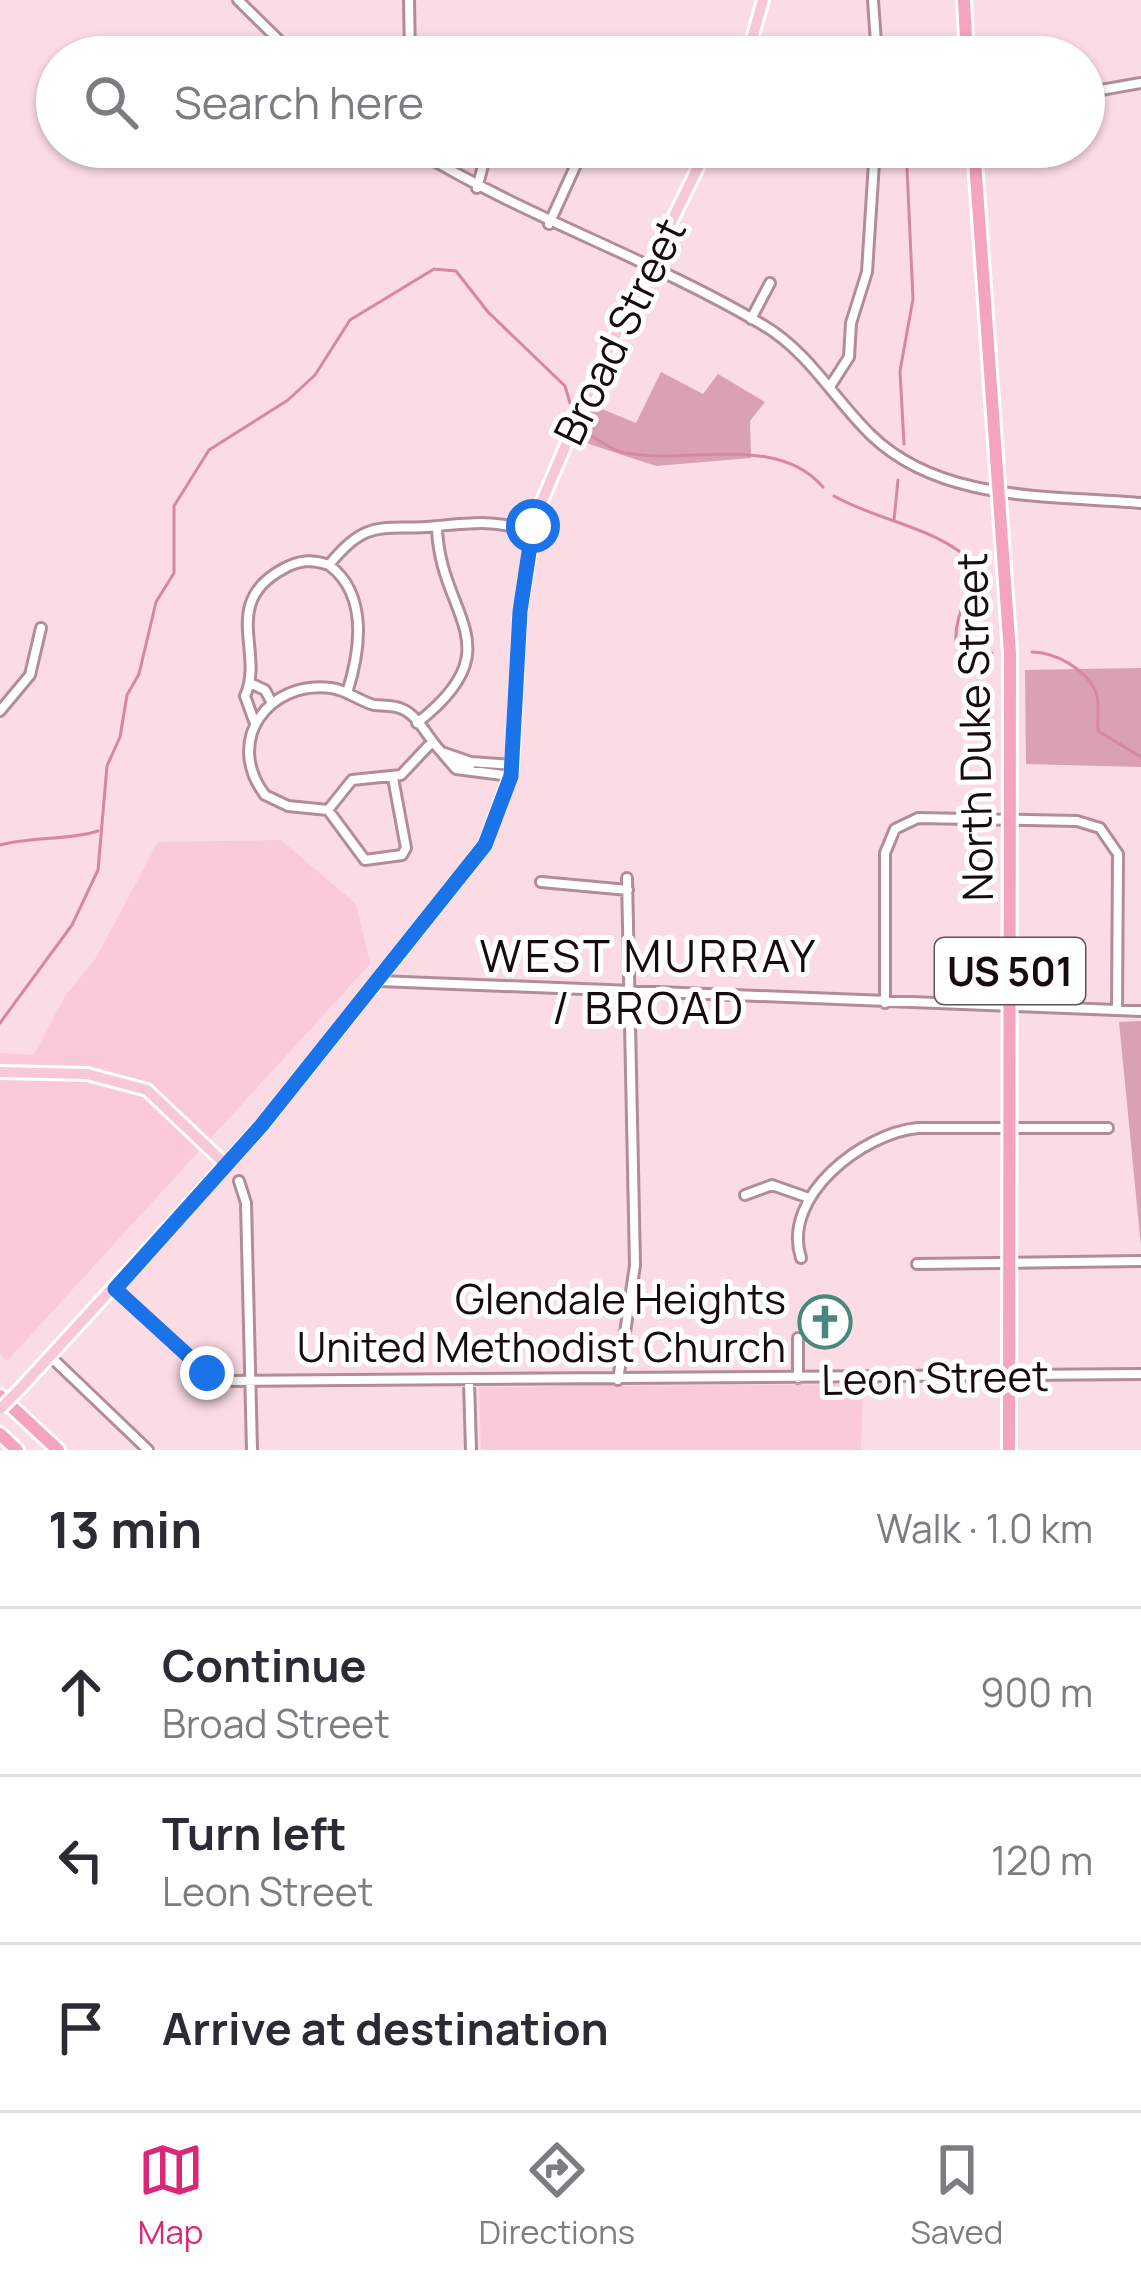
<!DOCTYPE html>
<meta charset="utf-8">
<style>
:root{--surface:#fff;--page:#f2f2f3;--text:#2b2b33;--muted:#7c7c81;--line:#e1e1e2;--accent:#db2777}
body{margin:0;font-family:Manrope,sans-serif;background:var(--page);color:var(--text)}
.stop{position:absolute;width:36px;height:36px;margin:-27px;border:9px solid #1a73e8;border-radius:50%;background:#fff}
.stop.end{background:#1a73e8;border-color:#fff;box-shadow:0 3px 12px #0008}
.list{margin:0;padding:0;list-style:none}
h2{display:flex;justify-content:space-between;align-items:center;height:156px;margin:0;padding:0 48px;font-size:51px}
h2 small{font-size:39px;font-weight:400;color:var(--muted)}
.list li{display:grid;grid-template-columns:78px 1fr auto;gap:36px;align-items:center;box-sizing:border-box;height:168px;padding:0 48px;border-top:3px solid var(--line)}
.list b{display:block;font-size:45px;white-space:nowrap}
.list p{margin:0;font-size:39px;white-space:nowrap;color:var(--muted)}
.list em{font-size:39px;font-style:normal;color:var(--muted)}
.icon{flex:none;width:66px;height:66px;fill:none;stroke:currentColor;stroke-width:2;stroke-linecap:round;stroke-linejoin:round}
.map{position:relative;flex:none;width:1141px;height:1450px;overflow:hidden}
.search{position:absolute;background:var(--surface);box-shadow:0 3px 9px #0004;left:36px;right:36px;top:36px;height:132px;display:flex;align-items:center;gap:30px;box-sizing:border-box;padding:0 42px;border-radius:66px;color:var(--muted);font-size:45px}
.sheet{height:660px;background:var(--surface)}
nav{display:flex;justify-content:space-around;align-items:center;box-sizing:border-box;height:168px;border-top:3px solid var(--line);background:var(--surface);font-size:33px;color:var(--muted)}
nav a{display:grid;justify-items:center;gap:6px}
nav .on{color:var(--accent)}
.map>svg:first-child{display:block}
.built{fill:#facad8}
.green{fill:#d9a1b2}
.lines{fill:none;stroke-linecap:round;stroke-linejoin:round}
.stream{stroke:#d887a1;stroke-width:3}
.minor-casing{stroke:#b28d98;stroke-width:14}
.major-casing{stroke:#fff;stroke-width:16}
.highway-casing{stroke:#fff;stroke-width:18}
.minor{stroke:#fff;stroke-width:8}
.major{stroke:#f8c8d7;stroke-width:10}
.highway{stroke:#f4a4bd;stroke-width:12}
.major-bridge-casing{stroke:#fff;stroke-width:16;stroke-linecap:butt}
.major-bridge{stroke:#f8c8d7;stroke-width:10}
.route{stroke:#1a73e8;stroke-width:15}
.labels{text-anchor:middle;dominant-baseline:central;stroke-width:10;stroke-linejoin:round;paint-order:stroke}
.shield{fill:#fff;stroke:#5d5457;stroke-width:3}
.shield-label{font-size:39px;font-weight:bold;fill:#180b0f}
.street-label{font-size:42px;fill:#180b0f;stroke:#fff}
.poi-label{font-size:42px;fill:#180b0f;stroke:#fff;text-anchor:end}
.neighbourhood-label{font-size:45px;letter-spacing:3px;fill:#180b0f;stroke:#fff}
</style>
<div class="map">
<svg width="1141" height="1450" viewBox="0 0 1141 1450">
<rect width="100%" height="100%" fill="#fbdbe4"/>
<!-- built -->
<path class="built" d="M281 840 356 904 370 964 7 1361 0 1354V1053L34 1055 65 996 96 958 158 842Z
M863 1384 861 1450H481L479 1387Z"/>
<!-- green -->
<path class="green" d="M661 372 703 394 718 374 765 402 750 421 751 458 656 466 580 441 592 405 636 423Z
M1141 668V767L1026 764 1025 670Z
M1141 1021V1246L1119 1022Z"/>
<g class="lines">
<!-- stream -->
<path class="stream" d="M584 431C597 439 612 451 626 453 689 465 777 433 823 487
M904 444 900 371 913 299 907 169
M834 496C880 522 935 526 975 564 972 592 954 614 956 642L969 656 992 653
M894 520 898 480
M1032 652C1055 652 1086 669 1096 692 1100 702 1097 720 1098 731L1141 757
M0 845C33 836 66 841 98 831
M0 1023 72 925 98 870 107 766 120 737 127 695 139 674 156 602 174 573V506L209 450 288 400 315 375 350 320 434 269 456 271 488 312 565 386 570 403"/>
<!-- minor casing -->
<g class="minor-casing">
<path id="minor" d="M238 0 296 57
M409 0 410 57
M873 0 877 57
M628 57 633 47 666 57
M1084 93 1141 83
M411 147C526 218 650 258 763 325 810 353 833 398 871 435 941 503 1051 495 1141 503
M477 188 488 147
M549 224 584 147
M751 319 770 283
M831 385 849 357 851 323 867 272 875 147
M329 565C369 515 384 532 438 526 481 522 490 521 532 530
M252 684 265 690 272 703
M0 711 30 675 41 628
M254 721 245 696C265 653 220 603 283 569 299 560 311 559 329 565 369 595 360 652 347 693
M417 723C516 646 439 616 437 527
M432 742 401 775 352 780 328 810 288 806 265 795C224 741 268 680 331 688 347 690 359 701 374 705 383 706 394 705 402 709 428 719 436 770 471 762L469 770
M445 753 471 762 512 765
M443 754 456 769 511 776
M328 810 365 860 402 855 406 848 393 778
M541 882 628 890
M379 981 1141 1011
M885 1003V853L895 829 918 818 1077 821 1100 828 1118 854 1117 1010
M239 1181 246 1203 252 1450
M745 1195 772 1185 806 1197
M801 1258C781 1196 863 1133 918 1128H1108
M917 1264 1141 1261
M115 1289 201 1368 227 1381 1141 1374
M52 1358 148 1450
M798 1378V1338
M618 1380 635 1265 627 878
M469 1381 471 1450"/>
</g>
<!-- major casing -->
<g class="major-casing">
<path id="major" d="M747 57 763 0
M0 1072 87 1074 147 1090 225 1164
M19 1390 261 1126 485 845 512 770 520 611 536 515 595 377 708 147"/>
</g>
<!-- highway casing -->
<g class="highway-casing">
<path id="highway" d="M964 0 967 57
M974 147 1010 653 1009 1450
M0 1396 58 1450
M0 1434 17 1450"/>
</g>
<!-- minor -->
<use href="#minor" class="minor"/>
<!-- major -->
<use href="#major" class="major"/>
<!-- highway -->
<use href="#highway" class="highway"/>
<!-- major-bridge casing -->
<g class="major-bridge-casing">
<path id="major-bridge" d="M0 1409 19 1390"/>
</g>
<!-- major-bridge -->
<use href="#major-bridge" class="major-bridge"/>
</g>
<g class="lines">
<!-- route -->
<path class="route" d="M207 1373 115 1289 261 1126 485 845 511 776 520 611 533 526"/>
</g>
<!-- icons -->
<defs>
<g id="church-ring" transform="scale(2.7)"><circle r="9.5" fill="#fff" stroke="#46897c" stroke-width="1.5"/><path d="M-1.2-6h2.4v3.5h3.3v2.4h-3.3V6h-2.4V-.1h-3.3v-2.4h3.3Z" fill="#46897c"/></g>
</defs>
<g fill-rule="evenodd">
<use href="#church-ring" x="825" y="1322"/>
</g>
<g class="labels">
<!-- shield labels -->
<rect class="shield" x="935" y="938" width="150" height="66" rx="9"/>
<g class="shield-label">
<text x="1010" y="971">US 501</text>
</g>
<!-- street labels -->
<g class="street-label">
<text transform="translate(619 331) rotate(-64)">Broad Street</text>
<text transform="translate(974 727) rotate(-91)">North Duke Street</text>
<text transform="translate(935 1377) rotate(-1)">Leon Street</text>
</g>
<!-- poi labels -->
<g class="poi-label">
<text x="786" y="1298">Glendale Heights<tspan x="786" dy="48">United Methodist Church</tspan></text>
</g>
<!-- neighbourhood labels -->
<g class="neighbourhood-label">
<text x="649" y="955">WEST MURRAY<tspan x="649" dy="52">/ BROAD</tspan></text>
</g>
</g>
</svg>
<div class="stop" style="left:533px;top:526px"></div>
<div class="stop end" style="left:207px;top:1373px"></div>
<div class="search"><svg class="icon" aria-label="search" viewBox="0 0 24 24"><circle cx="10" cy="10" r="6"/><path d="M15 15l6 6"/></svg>Search here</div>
</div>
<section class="sheet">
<h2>13 min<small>Walk · 1.0 km</small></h2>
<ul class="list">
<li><svg class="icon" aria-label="ahead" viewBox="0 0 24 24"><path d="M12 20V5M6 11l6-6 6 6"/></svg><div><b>Continue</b><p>Broad Street</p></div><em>900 m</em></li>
<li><svg class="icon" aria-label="left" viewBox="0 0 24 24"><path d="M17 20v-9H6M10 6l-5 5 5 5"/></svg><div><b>Turn left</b><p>Leon Street</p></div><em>120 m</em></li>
<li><svg class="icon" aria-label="arrive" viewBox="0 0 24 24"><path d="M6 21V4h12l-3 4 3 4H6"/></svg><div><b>Arrive at destination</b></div></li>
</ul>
</section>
<nav>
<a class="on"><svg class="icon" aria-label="map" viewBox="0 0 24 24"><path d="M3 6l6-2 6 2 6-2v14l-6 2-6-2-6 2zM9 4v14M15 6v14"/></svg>Map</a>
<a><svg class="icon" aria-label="directions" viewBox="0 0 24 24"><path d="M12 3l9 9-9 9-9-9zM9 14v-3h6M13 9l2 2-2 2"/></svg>Directions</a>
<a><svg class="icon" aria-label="saved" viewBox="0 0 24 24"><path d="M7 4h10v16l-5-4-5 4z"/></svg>Saved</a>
</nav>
